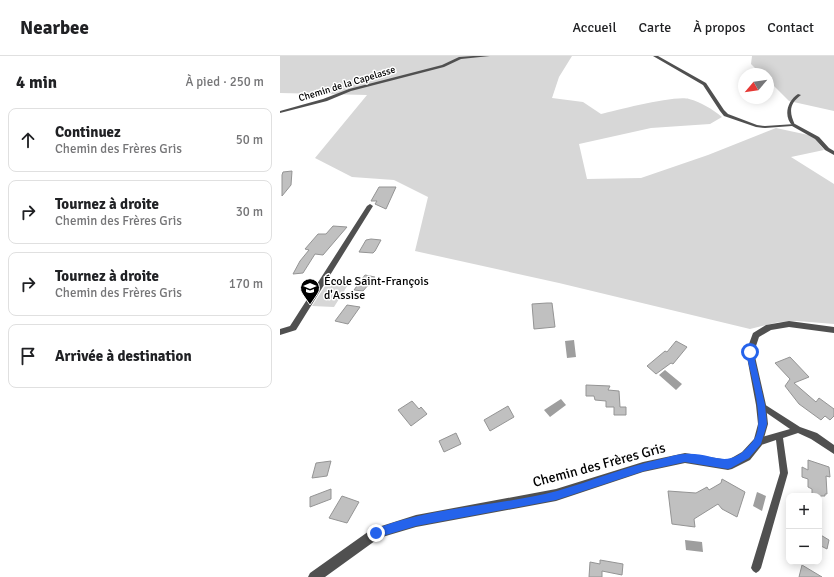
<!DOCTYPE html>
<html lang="fr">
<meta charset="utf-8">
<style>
:root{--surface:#fff;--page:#f2f2f2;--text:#202124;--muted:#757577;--line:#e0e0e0}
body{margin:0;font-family:Signika,sans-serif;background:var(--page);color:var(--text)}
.controls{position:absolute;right:12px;bottom:12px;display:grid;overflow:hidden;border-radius:8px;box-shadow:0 2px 10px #0003}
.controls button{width:36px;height:36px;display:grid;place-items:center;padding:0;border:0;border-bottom:1px solid var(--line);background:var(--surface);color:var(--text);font:20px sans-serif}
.compass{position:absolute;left:458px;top:12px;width:36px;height:36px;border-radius:50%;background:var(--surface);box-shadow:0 2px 10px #0003;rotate:241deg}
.stop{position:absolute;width:12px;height:12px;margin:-9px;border:3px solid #2563eb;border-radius:50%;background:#fff}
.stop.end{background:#2563eb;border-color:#fff;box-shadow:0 1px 4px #0008}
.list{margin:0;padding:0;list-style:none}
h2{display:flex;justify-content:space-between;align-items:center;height:52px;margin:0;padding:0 16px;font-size:17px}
h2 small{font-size:13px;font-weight:400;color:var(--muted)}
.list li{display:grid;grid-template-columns:26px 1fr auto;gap:12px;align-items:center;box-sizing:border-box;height:64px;margin:0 8px 8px;padding:0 8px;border:1px solid var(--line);border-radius:8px}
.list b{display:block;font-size:15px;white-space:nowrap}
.list p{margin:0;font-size:13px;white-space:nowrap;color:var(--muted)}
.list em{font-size:13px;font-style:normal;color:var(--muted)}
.icon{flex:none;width:22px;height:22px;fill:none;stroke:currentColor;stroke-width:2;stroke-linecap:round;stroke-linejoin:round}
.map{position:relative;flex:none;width:554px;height:521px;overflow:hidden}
header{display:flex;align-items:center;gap:24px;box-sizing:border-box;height:56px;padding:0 20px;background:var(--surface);border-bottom:1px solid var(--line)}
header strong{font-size:19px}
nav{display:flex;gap:22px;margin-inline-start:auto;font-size:14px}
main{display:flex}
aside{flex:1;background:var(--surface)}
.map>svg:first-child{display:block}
.green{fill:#d7d7d7}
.water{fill:#9e9e9e}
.building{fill:#c0c0c0;stroke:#949494}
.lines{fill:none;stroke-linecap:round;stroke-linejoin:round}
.service{fill:#505050;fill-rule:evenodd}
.minor{fill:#505050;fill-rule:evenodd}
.route{fill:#2563eb}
.labels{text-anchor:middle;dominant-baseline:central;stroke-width:3;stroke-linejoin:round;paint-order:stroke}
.far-street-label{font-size:10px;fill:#000;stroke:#fff}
.poi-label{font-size:12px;fill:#000;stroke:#fff;text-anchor:start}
.near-street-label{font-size:14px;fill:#000;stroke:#fff}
</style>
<header>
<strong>Nearbee</strong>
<nav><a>Accueil</a><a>Carte</a><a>À propos</a><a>Contact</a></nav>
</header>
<main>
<aside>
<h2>4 min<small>À pied · 250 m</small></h2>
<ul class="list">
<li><svg class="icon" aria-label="ahead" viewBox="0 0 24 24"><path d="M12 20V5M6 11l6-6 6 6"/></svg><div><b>Continuez</b><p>Chemin des Frères Gris</p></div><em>50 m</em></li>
<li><svg class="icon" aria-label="right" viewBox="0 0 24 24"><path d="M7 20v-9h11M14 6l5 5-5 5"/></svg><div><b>Tournez à droite</b><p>Chemin des Frères Gris</p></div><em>30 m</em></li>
<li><svg class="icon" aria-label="right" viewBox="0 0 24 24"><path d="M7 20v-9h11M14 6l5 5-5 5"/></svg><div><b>Tournez à droite</b><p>Chemin des Frères Gris</p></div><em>170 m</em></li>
<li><svg class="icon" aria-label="arrive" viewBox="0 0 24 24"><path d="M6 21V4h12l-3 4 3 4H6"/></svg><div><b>Arrivée à destination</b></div></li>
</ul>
</aside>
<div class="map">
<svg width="554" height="521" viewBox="0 0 554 521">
<rect width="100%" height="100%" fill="#fff"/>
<!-- green -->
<path class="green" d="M0 0H292L279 21 272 42 303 46 321 58C338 54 395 39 409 43 421 46 432 53 442 61L430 68 371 72 299 88 307 123 361 122 428 99 496 72 533 80 544 94 511 101 554 128V268L517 265 499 266 470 273 279 227 135 195 148 141 114 124 72 121 35 102 87 39 0 37Z
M472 0H554V55L509 45 488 24V18H481L471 8Z
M49 224H71L54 251 32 250Z"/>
<!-- water -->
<path class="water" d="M294 284 296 301 287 302 285 285Z
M385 314 402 328 396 334 379 319Z
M281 343 286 349 270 361 264 354Z
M477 436 486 440 482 455 473 450Z
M405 484 422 486 423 496 406 494Z"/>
<!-- building -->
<path class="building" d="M12 115 11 129 2 140V119L3 116Z
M99 131H116L106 153 95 148 97 145H91Z
M53 170 67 171 43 199 35 198 23 217 13 218 20 205 29 194 25 193 38 178H46Z
M91 183 101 184 95 195 93 197 79 196 86 184Z
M85 219 95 221 83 235 74 234Z
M267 247H272L275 271 254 273 252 248Z
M67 249 80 251 68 268 55 265Z
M396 285 407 291 393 308 391 307 376 318 367 310 385 295 387 296Z
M510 301 529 321 514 327 536 346 539 342 554 353V360L550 364 545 360 541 364 519 348 505 330 510 323 495 307Z
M306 329 330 330 328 334 339 335 340 351H346V359H334V351H326V345L315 344 314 340H306Z
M132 345 139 353 141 351 147 358 131 370 118 354Z
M228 350 234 361 210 375 204 364Z
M176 377 181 388 164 396 159 385Z
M528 404 549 411 550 421 546 420 547 438H545V440H532V433L528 431V423L522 421V411L528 414Z
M51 405 47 420 32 422 36 407Z
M442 423 465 436 457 461 442 453 438 448 414 463 415 471 392 468 388 435 416 437 427 431 429 434 441 427Z
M51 433V443L30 451V441Z
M62 440 79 446 67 467 49 462Z
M539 478 549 484 547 493 539 489Z
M320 504 343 508 342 519 322 515V521H309L310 506 320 508Z
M522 509 542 521H519Z"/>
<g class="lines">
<!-- service -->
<path class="service" d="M518 38 521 39C509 48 509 56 515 69L513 70C503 61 507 45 518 38Z
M481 346 520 371 537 377 554 389V398L531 383 518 377 503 382 508 417 481 512 479 515 476 517 473 515 471 512 500 417 496 384 478 390 475 389 474 386 475 383 478 382 510 373 478 351 477 349 478 347Z"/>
<!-- minor -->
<path class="minor" d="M193 0H210L181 3 164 11 71 35 47 45 0 57V55L43 43 69 33 162 9 179 1Z
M373 0H378L426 27 444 54 448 58 477 69 485 70 515 68 539 81 549 92 554 95V99L545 94 535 83 512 70 485 72 476 71 444 60 440 55 423 29Z
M90 148 93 150 16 274 0 279V273L10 270 87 150Z
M509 265 554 271V277L509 271 491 274 479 281 474 296 486 349 488 368 482 389 470 404 452 413 448 414 405 407 363 416 276 445 136 471 99 482 45 521H28L30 517 92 473 136 459 276 433 363 406 405 397 448 404 462 396 474 383 478 368 476 349 466 296 473 277 486 269Z"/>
</g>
<!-- route -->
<path class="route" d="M470 293 473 296 485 349 487 368 481 388 469 402 451 412 448 413 405 406 364 415 276 444 136 470 96 482 93 481V474C151 450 216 451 277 435 312 425 345 411 381 403 389 401 397 398 405 398 435 396 448 417 473 385 487 367 470 318 466 296Z"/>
<!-- icons -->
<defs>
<g id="school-pin" transform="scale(1)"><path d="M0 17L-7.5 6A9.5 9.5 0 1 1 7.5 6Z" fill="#000" stroke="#fff"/><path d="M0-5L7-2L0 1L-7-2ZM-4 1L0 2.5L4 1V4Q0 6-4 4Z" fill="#fff"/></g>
</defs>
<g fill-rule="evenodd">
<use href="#school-pin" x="30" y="232"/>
</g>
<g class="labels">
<!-- far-street labels -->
<g class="far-street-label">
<text transform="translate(67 28) rotate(-17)">Chemin de la Capelasse</text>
</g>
<!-- poi labels -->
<g class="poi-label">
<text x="44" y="225">École Saint-François<tspan x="44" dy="14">d'Assise</tspan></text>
</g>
<!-- near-street labels -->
<g class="near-street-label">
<text transform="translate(319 409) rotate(-15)">Chemin des Frères Gris</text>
</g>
</g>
</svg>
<div class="controls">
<button>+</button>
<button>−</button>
</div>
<svg class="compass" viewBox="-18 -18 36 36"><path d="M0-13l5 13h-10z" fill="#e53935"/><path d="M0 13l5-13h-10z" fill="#757577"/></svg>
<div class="stop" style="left:470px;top:296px"></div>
<div class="stop end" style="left:96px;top:477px"></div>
</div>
</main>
